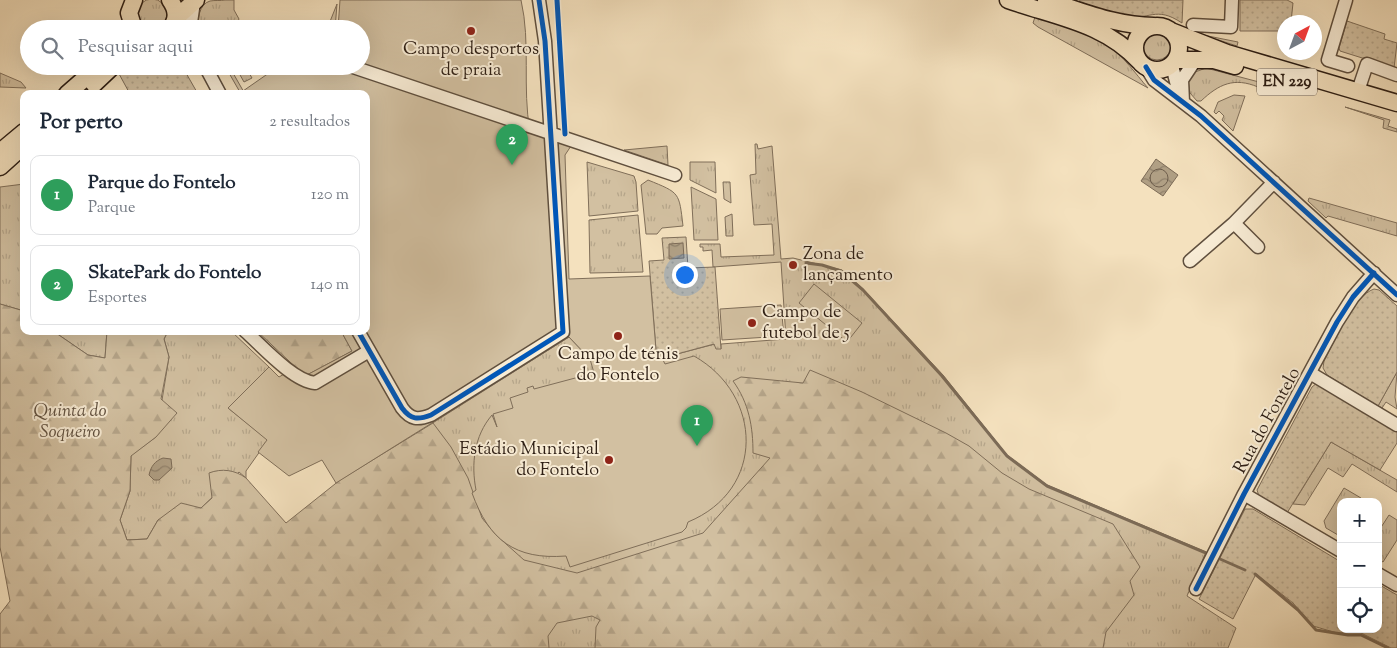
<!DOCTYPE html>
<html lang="pt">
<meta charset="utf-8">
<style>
:root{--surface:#fff;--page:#f2f2f3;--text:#1f2937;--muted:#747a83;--line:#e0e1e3;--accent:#b45309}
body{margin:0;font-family:"Sorts Mill Goudy",serif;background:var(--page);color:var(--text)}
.controls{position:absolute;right:15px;bottom:15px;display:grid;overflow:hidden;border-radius:10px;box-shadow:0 5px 20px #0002}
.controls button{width:45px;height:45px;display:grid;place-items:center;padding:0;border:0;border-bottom:1px solid var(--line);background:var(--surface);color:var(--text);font:25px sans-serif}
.compass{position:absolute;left:1277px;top:15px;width:45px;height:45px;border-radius:50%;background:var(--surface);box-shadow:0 5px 20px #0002;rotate:41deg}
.you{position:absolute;left:684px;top:274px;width:18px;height:18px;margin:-12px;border:4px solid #fff;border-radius:50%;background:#1a73e8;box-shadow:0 0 0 8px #1a73e833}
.badge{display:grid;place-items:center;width:32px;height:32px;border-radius:50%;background:var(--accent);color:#fff;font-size:16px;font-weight:700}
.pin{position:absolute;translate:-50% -41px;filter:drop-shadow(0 1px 2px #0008)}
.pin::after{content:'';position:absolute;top:26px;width:18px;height:15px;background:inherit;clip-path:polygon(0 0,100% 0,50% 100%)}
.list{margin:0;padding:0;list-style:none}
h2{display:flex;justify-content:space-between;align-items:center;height:65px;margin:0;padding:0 20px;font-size:21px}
h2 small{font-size:16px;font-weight:400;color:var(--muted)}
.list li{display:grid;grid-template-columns:32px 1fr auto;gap:15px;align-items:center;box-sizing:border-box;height:80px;margin:0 10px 10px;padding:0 10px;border:1px solid var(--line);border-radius:10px}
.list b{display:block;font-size:19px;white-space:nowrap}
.list p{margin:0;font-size:16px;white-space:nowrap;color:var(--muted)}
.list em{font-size:16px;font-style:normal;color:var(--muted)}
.icon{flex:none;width:28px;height:28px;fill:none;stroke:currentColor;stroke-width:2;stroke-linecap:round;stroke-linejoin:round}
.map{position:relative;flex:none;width:1397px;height:648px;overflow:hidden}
.search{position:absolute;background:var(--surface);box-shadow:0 5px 20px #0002;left:20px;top:20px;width:350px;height:55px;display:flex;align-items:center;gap:12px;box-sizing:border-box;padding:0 18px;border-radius:28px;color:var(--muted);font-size:19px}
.panel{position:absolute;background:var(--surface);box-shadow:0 5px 20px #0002;left:20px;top:90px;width:350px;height:245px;border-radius:10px}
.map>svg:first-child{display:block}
.grass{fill:url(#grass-tufts);stroke:#806f5a}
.forest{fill:url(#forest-firs);stroke:#806f5a}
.garden{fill:url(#garden-dots);stroke:#806f5a}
.pitch{fill:#d2c0a1;stroke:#806f5a}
.water{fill:url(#water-waves);stroke:#7c6b57}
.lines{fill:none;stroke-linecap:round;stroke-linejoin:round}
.shore{stroke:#6e5e4c;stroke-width:1}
.stream{stroke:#7c6b57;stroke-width:3}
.minor-casing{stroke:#5f4f3e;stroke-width:15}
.major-casing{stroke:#2d1e14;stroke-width:19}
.minor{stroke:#f8ecd5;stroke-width:12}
.major{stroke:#f4e1be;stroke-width:16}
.cycleway-casing{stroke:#f8ecd5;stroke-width:8}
.cycleway{stroke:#0057b8;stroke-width:5}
.poi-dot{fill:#8f2418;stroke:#f8ecd5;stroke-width:2}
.labels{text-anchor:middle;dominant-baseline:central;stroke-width:4;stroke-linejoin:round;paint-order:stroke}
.shield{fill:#f8ecd5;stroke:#6a5c4e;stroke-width:1}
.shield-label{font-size:16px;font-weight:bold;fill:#2d1e14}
.poi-label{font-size:18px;fill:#2d1e14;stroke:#f8ecd5}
.park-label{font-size:18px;font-style:italic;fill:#5f4f3e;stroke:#f8ecd5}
.street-label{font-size:18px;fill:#2d1e14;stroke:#f8ecd5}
</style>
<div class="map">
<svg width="1397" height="648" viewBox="0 0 1397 648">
<defs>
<pattern id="grass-tufts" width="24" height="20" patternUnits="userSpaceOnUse" patternTransform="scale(1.25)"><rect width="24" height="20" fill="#d2c0a1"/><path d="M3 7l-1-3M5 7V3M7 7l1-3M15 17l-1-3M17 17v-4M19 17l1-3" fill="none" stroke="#b5a58a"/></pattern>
<pattern id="forest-firs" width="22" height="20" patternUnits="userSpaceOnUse" patternTransform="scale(1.25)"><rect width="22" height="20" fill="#d2c0a1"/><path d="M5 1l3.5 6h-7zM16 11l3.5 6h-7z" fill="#b5a58a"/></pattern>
<pattern id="garden-dots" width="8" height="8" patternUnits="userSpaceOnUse" patternTransform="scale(1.25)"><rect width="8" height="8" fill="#d2c0a1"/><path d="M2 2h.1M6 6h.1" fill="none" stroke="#b5a58a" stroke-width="1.8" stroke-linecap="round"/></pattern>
<pattern id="water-waves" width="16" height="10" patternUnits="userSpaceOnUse" patternTransform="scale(1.25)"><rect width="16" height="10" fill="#b09f84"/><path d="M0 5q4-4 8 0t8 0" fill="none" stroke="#90816b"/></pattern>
</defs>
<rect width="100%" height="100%" fill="#f4e1be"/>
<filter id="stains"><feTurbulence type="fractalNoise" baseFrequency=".004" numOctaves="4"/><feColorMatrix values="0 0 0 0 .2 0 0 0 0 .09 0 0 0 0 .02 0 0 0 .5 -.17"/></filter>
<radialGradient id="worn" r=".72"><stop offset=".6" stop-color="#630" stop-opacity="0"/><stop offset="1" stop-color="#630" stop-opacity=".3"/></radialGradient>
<!-- grass -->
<path class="grass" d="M137 14a15 15 0 1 1 30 0a15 15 0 1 1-30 0Z
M225 0H234V10L239 19 234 29H199C197 20 199 4 210 1 215 0 221 1 225 0Z
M337 4 335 29H327Z
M1035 17C1060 25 1087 31 1108 45 1124 57 1135 73 1148 88L1038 27 1033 23Z
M1143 46a14 14 0 1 1 28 0a14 14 0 1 1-28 0Z
M1203 35 1238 42 1237 46Z
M225 66H229L245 94H241Z
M235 66H245L252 78 244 82Z
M1206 68 1259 82 1258 87C1234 77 1219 84 1201 101H1197L1190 93 1188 81 1195 72Z
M0 73 21 82 26 88 0 87Z
M1234 95 1245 96 1233 131 1222 120 1224 116 1219 111 1216 114 1214 112 1218 102Z
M755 144H757L758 149 772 146 781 259 793 258 842 270 863 289 943 375 1007 455 1047 485 1206 552 1187 596 1236 628 1228 648H265L420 431 569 337 590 359 662 358 715 344 721 349V344L786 339 781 262 713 267 712 250 703 251V247H700V244H720L721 257 774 255 772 224 754 225 750 175 756 174Z
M667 146 668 165 624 150Z
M587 162 634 176 636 182 638 211 589 216Z
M690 162H715L716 193 690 180Z
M648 180C680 193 679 192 683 226L662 228 657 234H646L641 185Z
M723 182H730L731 203 724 199Z
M24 184V311L0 304V187Z
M691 187 716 199 718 240H694Z
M1309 198 1397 223V236L1328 216 1326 218 1308 201Z
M732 214 733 236H726L725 217Z
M638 215 643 272 590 273 589 220Z
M53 331H107L105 358 88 355Z
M168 331H231L269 367 228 408 268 440 246 471V478L239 472 201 508 158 520 147 539 127 540 120 520 130 491 131 455 156 437 169 357 164 339Z
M1397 372 1395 397 1397 409 1386 402 1382 408 1378 406Z
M1331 442 1397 480V492L1352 464 1343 477 1328 468 1305 505 1293 504Z
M1344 488 1361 498 1359 502H1341V531L1338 535 1326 528 1324 521Z
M1389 515 1397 520V540L1383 562 1378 559V532Z"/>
<!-- forest -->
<path class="forest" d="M0 304 24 311V331H53L88 355 105 358 107 331H168L164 339 169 357 161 399 177 413 156 437 131 456 130 491 120 520 127 540 147 539 158 520 181 503 201 508 212 498 209 473C222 468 235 470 246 478L286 523 340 480 433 423 451 447 468 478 482 518 496 535 524 560 577 573 703 533 770 458 753 453C753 427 749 403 733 381L741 377 803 383 810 370 862 392 946 433 969 446 1002 473 1029 489 1113 524 1140 567 1130 581 1134 595 1106 632 1103 648H595L596 627 600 620 592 616 557 623 548 636 549 648H0V614L10 601 0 547Z
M257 331H341L352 351 305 376Z"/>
<!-- garden -->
<path class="garden" d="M1080 0H1183L1182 23C1155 5 1150 21 1125 16 1110 13 1094 6 1079 2Z
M1240 0H1287L1293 3 1291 22H1284V31H1240Z
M1347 21 1385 34 1384 39 1397 43 1394 68 1340 51 1339 48Z
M125 66H182L198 94H130L118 72Z
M1345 107 1390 120 1388 126 1397 129V132L1383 128 1384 120Z
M686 237 688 268 715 267 721 349H716L714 344 662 358 656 350 649 261 664 260 662 238Z
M1374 289 1379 290 1397 306V372L1378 406 1327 375 1323 368 1324 361C1334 342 1353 296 1374 289Z
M1317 383 1397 430V443L1380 470 1331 442 1287 513 1259 496 1257 490 1312 387Z
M1245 509H1253L1341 562V629H1378V584L1397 595V648H1391L1361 633H1337L1313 626 1293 603 1256 574 1233 619 1199 599Z"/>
<!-- pitch -->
<path class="pitch" d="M340 0H521C531 43 522 88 530 131L571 146 565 155 569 279 650 276 656 350H658L665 364 694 356C763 395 766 490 688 522L686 528 682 532 570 567 566 556C515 560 489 540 472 493L476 490C471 464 474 436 492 415L497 427 493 414 513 408 510 398 528 392 527 388 533 386 534 389 594 373 590 359 569 337 336 483 322 460 289 476 258 452 267 440 228 408 269 367 279 377 291 370 305 376 352 351 341 331H366V94H245L243 91 279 66H361V29H338Z
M814 284 862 323 847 342 799 303Z
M781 305 784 336 722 340 720 309Z"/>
<!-- water -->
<path class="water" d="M1156 159 1178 175 1163 196 1141 181Z
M683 243 684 258 669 259V244Z
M163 458 171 459 172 468 159 480H154L149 475C151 466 155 461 163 458Z"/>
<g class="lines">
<!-- shore -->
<path class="shore" d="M1150 178a9 9 0 1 1 18 0a9 9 0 1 1-18 0Z"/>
<!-- stream -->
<path class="stream" d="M806 263 822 265 841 271 863 290 942 376 1007 456 1047 486 1206 553
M1220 559 1245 570
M1255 574 1298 610 1316 630 1348 635H1361L1388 648"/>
<!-- minor casing -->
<g class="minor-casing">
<path id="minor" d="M1346 0 1328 60 1348 66
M1193 25 1231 27 1232 0
M190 29 194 2
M205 66 220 94
M350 66 675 175
M1172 66 1179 93
M1146 67 1154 80 1201 116 1397 295
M1358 91 1367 64 1397 75
M1183 102 1182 80 1196 59
M1234 223 1274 182
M1190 261 1234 223 1258 247
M245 331C262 346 293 381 315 383L369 351
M358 331 402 408C411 420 418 420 431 415L563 332 545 41 539 0
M1310 373 1397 425
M1244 494 1341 551
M1378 574 1397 585
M1196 589 1244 494 1337 322 1353 297 1374 273"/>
</g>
<!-- major casing -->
<g class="major-casing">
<path id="major" d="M1008 0C1056 17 1105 23 1140 62
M1046 0C1082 11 1116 26 1154 26
M176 18 196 0
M1135 48a22 22 0 1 1 44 0a22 22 0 1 1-44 0Z
M134 29 129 13 134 0
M170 29C178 19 177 10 170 0
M1171 31 1227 53 1397 103
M1176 60H1214L1235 66
M94 84 113 66
M67 94 99 66
M0 152 24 132
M0 167 21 148"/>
</g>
<!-- minor -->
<use href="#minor" class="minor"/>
<!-- major -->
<use href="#major" class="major"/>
<!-- cycleway casing -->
<g class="cycleway-casing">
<path id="cycleway" d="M557 0 565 134
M1146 67 1154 80 1201 116 1397 295
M358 331 402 408C411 420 418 420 431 415L563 332 545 41 539 0
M1196 589 1244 494 1337 322 1353 297 1374 273"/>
</g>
<!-- cycleway -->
<use href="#cycleway" class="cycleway"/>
</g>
<!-- markers -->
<g class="poi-dot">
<circle cx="471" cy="31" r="5"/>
<circle cx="793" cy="265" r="5"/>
<circle cx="752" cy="323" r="5"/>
<circle cx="618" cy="336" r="5"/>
<circle cx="609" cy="460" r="5"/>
</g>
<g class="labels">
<!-- shield labels -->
<rect class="shield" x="1257" y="68.5" width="60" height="27" rx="4"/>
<g class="shield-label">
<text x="1287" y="82">EN 229</text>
</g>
<!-- poi labels -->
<g class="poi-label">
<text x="471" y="50">Campo desportos<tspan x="471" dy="21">de praia</tspan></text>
<text x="803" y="255" text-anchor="start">Zona de<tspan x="803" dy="21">lançamento</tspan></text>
<text x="762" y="313" text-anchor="start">Campo de<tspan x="762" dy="21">futebol de 5</tspan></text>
<text x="618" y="355">Campo de ténis<tspan x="618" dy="21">do Fontelo</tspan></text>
<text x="599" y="450" text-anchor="end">Estádio Municipal<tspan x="599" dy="21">do Fontelo</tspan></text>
</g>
<!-- park labels -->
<g class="park-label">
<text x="70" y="412">Quinta do<tspan x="70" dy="21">Soqueiro</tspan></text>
</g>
<!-- street labels -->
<g class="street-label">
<text transform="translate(1268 421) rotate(-61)">Rua do Fontelo</text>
</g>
</g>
<rect width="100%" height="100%" filter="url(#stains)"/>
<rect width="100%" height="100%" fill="url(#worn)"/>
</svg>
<div class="controls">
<button>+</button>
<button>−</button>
<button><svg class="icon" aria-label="locate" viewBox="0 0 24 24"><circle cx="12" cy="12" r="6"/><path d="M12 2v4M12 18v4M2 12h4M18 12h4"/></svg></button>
</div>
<svg class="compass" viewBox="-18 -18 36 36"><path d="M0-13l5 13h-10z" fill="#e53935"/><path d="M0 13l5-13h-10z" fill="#747a83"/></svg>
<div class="you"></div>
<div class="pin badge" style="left:697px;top:446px;background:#2e9e5b">1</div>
<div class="pin badge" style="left:512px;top:165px;background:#2e9e5b">2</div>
<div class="search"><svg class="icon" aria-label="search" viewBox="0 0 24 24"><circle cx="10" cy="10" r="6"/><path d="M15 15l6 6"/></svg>Pesquisar aqui</div>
<section class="panel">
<h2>Por perto<small>2 resultados</small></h2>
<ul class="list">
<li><span class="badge" style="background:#2e9e5b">1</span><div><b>Parque do Fontelo</b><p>Parque</p></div><em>120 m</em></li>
<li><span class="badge" style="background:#2e9e5b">2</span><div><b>SkatePark do Fontelo</b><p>Esportes</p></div><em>140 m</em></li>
</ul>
</section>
</div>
